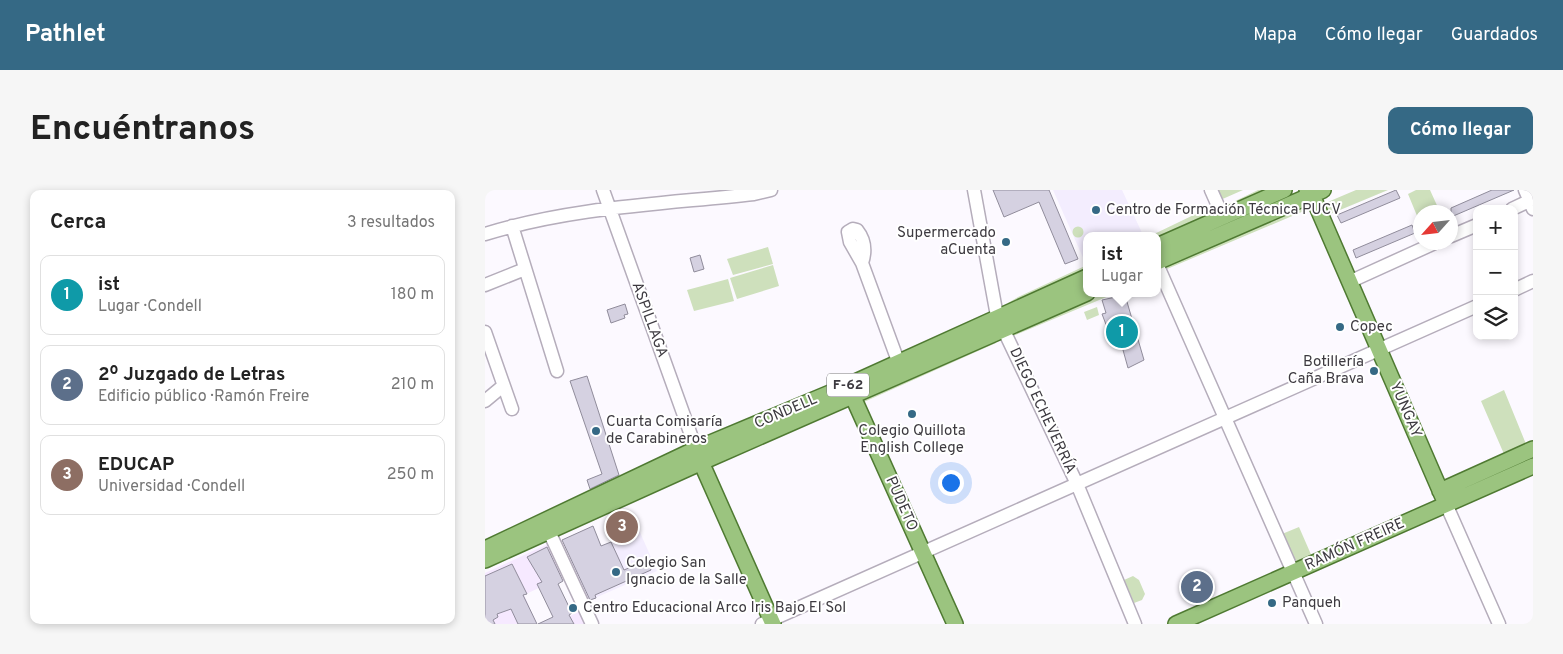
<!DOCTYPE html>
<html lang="es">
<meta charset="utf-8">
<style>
:root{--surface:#fff;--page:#f6f6f6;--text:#222;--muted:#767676;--line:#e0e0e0;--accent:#356985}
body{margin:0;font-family:Overpass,sans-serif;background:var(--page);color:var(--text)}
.controls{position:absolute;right:15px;top:15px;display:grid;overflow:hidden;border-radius:10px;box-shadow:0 2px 8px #0003}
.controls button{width:45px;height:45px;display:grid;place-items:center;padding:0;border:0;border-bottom:1px solid var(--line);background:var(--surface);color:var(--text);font:25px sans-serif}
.compass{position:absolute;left:928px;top:15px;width:45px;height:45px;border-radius:50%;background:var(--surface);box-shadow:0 2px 8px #0003;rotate:243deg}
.you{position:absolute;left:465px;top:292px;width:18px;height:18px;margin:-12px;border:4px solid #fff;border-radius:50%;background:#1a73e8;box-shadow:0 0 0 8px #1a73e833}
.badge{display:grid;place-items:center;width:32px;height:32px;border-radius:50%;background:var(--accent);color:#fff;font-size:16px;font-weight:700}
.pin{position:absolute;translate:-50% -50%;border:2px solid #fff;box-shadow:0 1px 5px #0006}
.popup{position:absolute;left:598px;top:42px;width:78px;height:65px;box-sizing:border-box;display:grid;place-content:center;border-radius:10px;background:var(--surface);filter:drop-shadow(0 1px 4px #0005);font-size:16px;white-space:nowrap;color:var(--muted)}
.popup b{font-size:19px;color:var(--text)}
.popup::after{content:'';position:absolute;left:50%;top:100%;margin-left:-10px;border:10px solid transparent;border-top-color:var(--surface)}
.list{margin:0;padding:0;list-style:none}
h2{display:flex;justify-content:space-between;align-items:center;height:65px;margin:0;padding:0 20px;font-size:21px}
h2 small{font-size:16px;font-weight:400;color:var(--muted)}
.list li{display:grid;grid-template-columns:32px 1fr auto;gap:15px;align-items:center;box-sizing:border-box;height:80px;margin:0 10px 10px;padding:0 10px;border:1px solid var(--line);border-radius:10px}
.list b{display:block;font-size:19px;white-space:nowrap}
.list p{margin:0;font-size:16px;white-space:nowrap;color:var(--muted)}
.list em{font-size:16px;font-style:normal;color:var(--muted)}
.icon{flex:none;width:28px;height:28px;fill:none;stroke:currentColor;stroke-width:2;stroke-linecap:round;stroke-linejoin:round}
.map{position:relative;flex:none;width:1048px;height:434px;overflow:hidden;border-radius:10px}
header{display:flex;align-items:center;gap:30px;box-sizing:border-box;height:70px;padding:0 25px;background:var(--accent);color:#fff}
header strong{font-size:24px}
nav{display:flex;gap:28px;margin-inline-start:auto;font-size:18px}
.intro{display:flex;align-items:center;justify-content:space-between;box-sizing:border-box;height:120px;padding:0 30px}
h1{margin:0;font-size:35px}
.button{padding:12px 22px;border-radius:10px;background:var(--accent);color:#fff;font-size:18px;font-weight:700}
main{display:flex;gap:30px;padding:0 30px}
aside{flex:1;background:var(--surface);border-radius:10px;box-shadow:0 2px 8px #0003}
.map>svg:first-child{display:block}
.built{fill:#f6e9ff}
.education{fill:#f3edfe}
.green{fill:#cee0bc}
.building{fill:#d5d1e1;stroke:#908c9b}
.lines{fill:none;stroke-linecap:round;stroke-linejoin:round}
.minor-casing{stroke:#b5adbb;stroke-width:15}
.major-casing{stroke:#4f7a32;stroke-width:18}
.minor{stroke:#fff;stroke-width:12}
.major{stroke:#9bc47f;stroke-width:15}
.poi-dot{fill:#356985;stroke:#fff;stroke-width:2}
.labels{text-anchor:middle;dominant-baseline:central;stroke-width:4;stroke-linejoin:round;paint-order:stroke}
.shield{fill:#fff;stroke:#777579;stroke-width:1}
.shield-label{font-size:14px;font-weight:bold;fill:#3d3a40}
.poi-label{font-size:15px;fill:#3d3a40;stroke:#fff;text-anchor:start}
.street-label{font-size:15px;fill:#3d3a40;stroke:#fff}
</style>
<header>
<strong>Pathlet</strong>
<nav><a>Mapa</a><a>Cómo llegar</a><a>Guardados</a></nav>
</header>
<div class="intro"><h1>Encuéntranos</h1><a class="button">Cómo llegar</a></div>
<main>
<aside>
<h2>Cerca<small>3 resultados</small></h2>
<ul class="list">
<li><span class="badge" style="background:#0f9aa8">1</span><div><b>ist</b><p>Lugar · Condell</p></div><em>180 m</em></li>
<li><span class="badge" style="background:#5c6f8a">2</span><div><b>2º Juzgado de Letras</b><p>Edificio público · Ramón Freire</p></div><em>210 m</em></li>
<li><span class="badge" style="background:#8d6e63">3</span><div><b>EDUCAP</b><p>Universidad · Condell</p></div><em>250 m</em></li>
</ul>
</aside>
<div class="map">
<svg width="1048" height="434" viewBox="0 0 1048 434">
<rect width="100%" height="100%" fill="#fcf9ff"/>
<!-- built -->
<path class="built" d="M65 353 79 386 39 405 52 434H0V383Z
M95 421 101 434H69Z"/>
<!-- education -->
<path class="education" d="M568 0H637L658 45 602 46V71L600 72Z
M154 340 172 381 103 411 84 370Z"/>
<!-- green -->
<path class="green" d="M728 0H758L733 11Z
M773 0H796L745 22 742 15Z
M871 0H903L843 25 838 14Z
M931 0H945L955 22H936L935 33 923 4Z
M815 13 819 21 682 79 680 73Z
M717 21 721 30 672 53V46H665Z
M587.5 42a5.5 5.5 0 1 1 11 0a5.5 5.5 0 1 1-11 0Z
M283 57 288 74 248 85 242 69Z
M288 75 294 96 252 109 245 88Z
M602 75V84L523 117V113L533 107Z
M243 89 249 111 209 121 202 100Z
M612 103H631L528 146 526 143 579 121Z
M612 117 614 125 602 130 599 122Z
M508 148 511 153 379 212 377 207Z
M1019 200 1041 254 1019 264 996 211Z
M814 337 828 369 812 376 797 344Z
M648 386 654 390 660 404 657 410 649 413 639 390Z"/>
<!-- building -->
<path class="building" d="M508 0H564L593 69 580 74 554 12 519 27Z
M911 0 915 8 856 33 852 25Z
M1007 0H1029L966 27V18Z
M927 35 930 43 871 68 868 60Z
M215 65 219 79 209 82 205 68Z
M640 105 659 170 643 178 633 142 625 145 617 124 621 123 617 110Z
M140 114 143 124 139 125 140 128 126 133 122 120Z
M102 186 134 285 105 299 102 290 117 284 85 191Z
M108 336 116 356 126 352 139 380 162 370 166 380 110 405 111 408 105 410 77 350Z
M62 357 78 391 73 394 87 423 84 425 89 434H53L68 427 52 394 57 392 42 367Z
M27 374 42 404 38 405 52 434H33L26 419 12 424 13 427 8 430 10 434H0V386Z"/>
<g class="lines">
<!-- minor casing -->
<g class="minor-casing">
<path id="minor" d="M118 0 211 259
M489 0 512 126 592 294 650 434
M726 0 738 27
M1040 0 1048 19
M1027 19 1048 9
M27 36 72 181
M0 44C87 17 179 14 269 4L286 0
M966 46 992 35
M377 73 365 52 363 42 368 39 372 40C380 50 381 61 377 73L413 171
M672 74 831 434
M864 92 952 52
M0 95 40 79
M1029 100 1048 91
M0 142 27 219
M0 211 18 196
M961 314 1014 434
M60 333 107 434
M277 434 992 116"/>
</g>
<!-- major casing -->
<g class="major-casing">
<path id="major" d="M822 0 827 5 961 314
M672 56 799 0
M672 72 838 0
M361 201 368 207 470 434
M212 263 288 434
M955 301 1048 259
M0 359 211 259 357 198 602 87
M0 370 217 272 602 103
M691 434 1048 276"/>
</g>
<!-- minor -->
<use href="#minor" class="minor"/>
<!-- major -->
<use href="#major" class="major"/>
</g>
<!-- markers -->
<g class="poi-dot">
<circle cx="611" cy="20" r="5"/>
<circle cx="521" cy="52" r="5"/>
<circle cx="855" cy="137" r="5"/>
<circle cx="889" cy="181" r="5"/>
<circle cx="427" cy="224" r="5"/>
<circle cx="111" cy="241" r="5"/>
<circle cx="131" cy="382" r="5"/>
<circle cx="787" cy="413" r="5"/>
<circle cx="88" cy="418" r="5"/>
</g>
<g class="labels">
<!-- shield labels -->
<rect class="shield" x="342" y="183.5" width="42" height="23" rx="4"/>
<g class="shield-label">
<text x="363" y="195">F-62</text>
</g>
<!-- poi labels -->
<g class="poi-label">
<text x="621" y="20">Centro de Formación Técnica PUCV</text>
<text x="511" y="43" text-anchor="end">Supermercado<tspan x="511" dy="17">aCuenta</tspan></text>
<text x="865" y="137">Copec</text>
<text x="879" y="172" text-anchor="end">Botillería<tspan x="879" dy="17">Caña Brava</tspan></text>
<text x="121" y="232">Cuarta Comisaría<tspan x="121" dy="17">de Carabineros</tspan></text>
<text x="427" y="241" text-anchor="middle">Colegio Quillota<tspan x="427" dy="17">English College</tspan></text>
<text x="141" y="373">Colegio San<tspan x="141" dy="17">Ignacio de la Salle</tspan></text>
<text x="797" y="413">Panqueh</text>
<text x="98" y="418">Centro Educacional Arco Iris Bajo El Sol</text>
</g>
<!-- street labels -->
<g class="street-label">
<text transform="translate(164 130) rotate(70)">ASPILLAGA</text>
<text transform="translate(920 220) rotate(67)">YUNGAY</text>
<text transform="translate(557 221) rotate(65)">DIEGO ECHEVERRÍA</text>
<text transform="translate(301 222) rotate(-23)">CONDELL</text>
<text transform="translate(416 314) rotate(66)">PUDETO</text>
<text transform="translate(870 355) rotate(-24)">RAMÓN FREIRE</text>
</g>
</g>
</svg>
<div class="controls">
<button>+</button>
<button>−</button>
<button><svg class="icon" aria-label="layers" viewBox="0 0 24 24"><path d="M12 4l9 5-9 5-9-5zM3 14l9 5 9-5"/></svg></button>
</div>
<svg class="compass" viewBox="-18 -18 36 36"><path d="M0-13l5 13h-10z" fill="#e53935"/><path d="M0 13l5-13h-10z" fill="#767676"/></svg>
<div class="you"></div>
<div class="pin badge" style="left:637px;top:142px;background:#0f9aa8">1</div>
<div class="popup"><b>ist</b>Lugar</div>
<div class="pin badge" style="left:712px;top:397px;background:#5c6f8a">2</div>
<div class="pin badge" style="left:137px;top:337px;background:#8d6e63">3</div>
</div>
</main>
